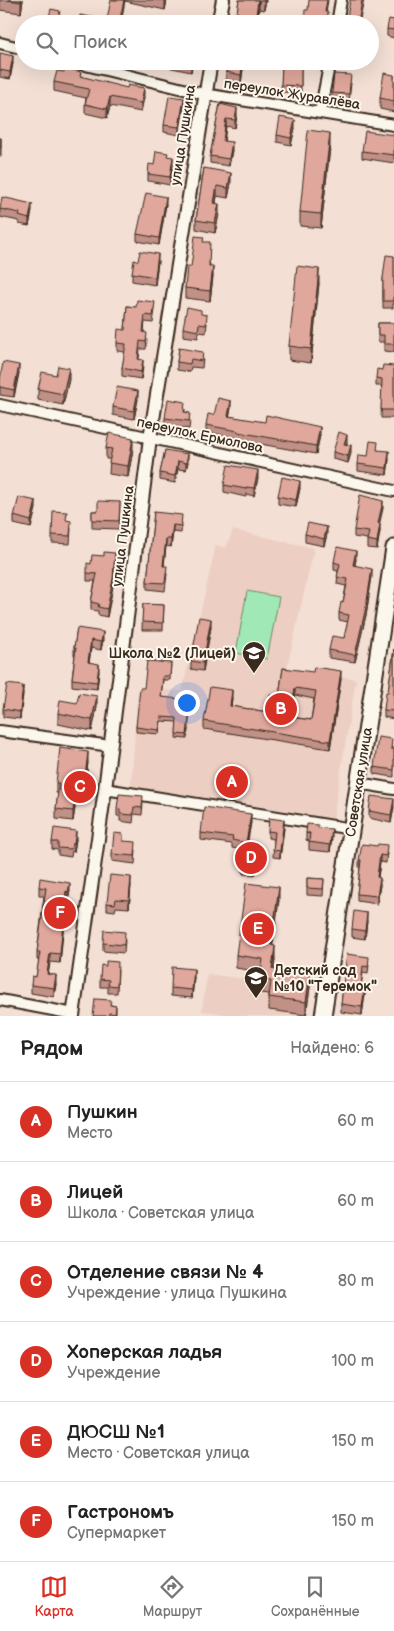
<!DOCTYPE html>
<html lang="ru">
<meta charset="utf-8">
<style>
:root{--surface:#fff;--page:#f6f6f6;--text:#222;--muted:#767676;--line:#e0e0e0;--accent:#d93025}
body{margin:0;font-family:"Balsamiq Sans",sans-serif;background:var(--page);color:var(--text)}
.you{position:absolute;left:186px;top:702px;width:18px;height:18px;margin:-12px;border:4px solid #fff;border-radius:50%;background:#1a73e8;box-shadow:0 0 0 8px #1a73e833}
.badge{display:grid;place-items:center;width:32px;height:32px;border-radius:50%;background:var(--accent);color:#fff;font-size:16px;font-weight:700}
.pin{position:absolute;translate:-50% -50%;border:2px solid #fff;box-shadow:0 1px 5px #0006}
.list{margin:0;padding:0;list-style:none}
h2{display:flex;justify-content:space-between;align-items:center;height:65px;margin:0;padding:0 20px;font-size:21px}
h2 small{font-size:16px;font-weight:400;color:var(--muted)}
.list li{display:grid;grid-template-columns:32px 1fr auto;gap:15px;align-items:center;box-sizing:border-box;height:80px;padding:0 20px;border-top:1px solid var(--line)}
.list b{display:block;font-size:19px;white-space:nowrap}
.list p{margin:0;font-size:16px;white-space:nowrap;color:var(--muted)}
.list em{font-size:16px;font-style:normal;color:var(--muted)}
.icon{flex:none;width:28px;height:28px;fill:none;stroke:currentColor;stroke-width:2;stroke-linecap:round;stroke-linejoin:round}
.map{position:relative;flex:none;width:394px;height:1016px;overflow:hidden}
.search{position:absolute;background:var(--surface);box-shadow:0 5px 20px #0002;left:15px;right:15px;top:15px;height:55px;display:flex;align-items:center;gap:12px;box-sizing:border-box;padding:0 18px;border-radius:28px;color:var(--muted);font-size:19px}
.sheet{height:545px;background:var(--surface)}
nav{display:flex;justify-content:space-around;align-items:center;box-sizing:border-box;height:70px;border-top:1px solid var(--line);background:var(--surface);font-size:14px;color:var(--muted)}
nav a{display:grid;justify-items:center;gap:2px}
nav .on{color:var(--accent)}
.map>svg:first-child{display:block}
.built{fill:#edcec3}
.green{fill:#a0e8b6;stroke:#6e896a}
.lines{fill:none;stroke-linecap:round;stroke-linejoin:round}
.minor-casing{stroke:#3b2a1e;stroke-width:14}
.tertiary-casing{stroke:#3b2a1e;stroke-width:16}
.secondary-casing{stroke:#3b2a1e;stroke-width:19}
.minor{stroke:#fbf7ec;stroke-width:10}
.tertiary{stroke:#fbf7ec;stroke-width:12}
.secondary{stroke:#fbf7ec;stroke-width:15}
.wall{fill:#c19086;stroke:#3b2a1e;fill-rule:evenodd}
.shaded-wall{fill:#9d756d;stroke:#3b2a1e}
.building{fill:#e0a79c;stroke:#3b2a1e;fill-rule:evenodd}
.labels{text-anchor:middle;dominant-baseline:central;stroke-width:4;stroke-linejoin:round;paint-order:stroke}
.street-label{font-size:14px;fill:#3b2a1e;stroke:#fbf7ec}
.poi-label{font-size:14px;font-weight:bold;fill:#3b2a1e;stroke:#fbf7ec;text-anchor:end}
</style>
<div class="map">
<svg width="394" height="1016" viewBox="0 0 394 1016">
<rect width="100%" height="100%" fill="#f3dfd4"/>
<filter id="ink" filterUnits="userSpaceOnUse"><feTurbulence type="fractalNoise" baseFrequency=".02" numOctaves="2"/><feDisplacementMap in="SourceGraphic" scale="10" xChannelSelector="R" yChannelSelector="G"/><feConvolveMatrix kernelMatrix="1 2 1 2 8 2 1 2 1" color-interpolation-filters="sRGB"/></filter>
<g filter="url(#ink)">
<!-- built -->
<path class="built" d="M233 530 314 548 287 668 356 679 333 818 131 786 138 689 182 691 216 545 226 548Z
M207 974 310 987 306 1016H241L202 1011Z"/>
<!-- green -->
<path class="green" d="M247 591 279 597 267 659 236 653Z"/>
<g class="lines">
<!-- minor casing -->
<g class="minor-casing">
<path id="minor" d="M337 24 341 0
M0 43 24 49
M69 61 204 94 394 125
M320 112 330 61
M0 405 394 491
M0 731 111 746
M358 783 394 789
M105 789 352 829
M0 1000 74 1014"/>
</g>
<!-- tertiary casing -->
<g class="tertiary-casing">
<path id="tertiary" d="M218 24 223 0
M73 1016 105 789 150 438 211 61"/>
</g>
<!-- secondary casing -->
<g class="secondary-casing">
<path id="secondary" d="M323 1016 394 548"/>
</g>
<!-- minor -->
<use href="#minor" class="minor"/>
<!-- tertiary -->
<use href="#tertiary" class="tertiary"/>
<!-- secondary -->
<use href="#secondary" class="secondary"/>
</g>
<!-- wall -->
<path class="wall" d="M0 0H23L21 13 0 10Z
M111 0H167L165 10 125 1Z
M239 0H266L264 10 259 9 256 24H235Z
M394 20V38L387 36V29Z
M0 53 13 63 10 79 0 77Z
M139 61H193L191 72Z
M228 61H244L241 84 226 82V72Z
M282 65 301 66V93L281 92Z
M394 75V112L380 109V98Z
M81 76 144 97 141 112 110 106 107 118 85 113V104L86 98 54 91V82Z
M351 83 349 102 332 100V93Z
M220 104 237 115 235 128 226 126 224 141 232 150 229 166 210 163V156Z
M184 106 179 135 164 132V125Z
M295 128 291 145 277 142V135Z
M394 135V163L362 158V151Z
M0 138H1V156H0Z
M330 147 321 228 300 226V212Z
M154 165H173L170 185 148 181V174Z
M204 168 231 183 228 198 217 196 216 203 219 214 215 233 196 229V220Z
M166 204 159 245 137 241V234Z
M0 209 32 211 29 226 19 224V221L0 217Z
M204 242 213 276 210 301 185 298V288L191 267Z
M394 256V304H393V308H383V278Z
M138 261H158L155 285 132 281V273Z
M319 283 311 363 289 360V346Z
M127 306 155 310 153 323 145 322 144 332 147 340 146 349H140L139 359 143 367 141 379 122 376V368L125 352 117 351V343L125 330Z
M201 315 207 323 206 333 199 332 198 338 183 336V328Z
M378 323H394V352L384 351V342H378Z
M179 348 203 359 202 368 191 367 190 372 177 370V362Z
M394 366V418H381L382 386H376V378Z
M19 373 14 397 0 395V380Z
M69 379 63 405 38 400V389Z
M138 399 134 419 113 415V407Z
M231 408 229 416 320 435 316 454 238 440V438L206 432V425L214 415Z
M185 409V412L190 421 189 429 165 425V418Z
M347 442V444L351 453 348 463 333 459V452Z
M106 448 133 449 128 477 109 474 110 459H106Z
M165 450 188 462 186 470 178 469 175 483 160 480V473Z
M378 450 389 459 387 475 358 471V464L368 456Z
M258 478 254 496 246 494V497L224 492V485Z
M300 488 296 507 278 504V496Z
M120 502 119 529 92 528V511H98Z
M36 508 31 528 14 524V516Z
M383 508 379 523 380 531 377 549 367 548V539L354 537V530Z
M154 512 182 523 181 533 173 532 171 547 166 546 164 566 167 574 165 591 147 589V582Z
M71 528 70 544 52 543V535Z
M305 534H327L324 546 305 542Z
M356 559 355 565 372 576 366 615 355 662 329 658V650L344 638 348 622 339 620V613L343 603 346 586 337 584 338 571 334 570V562Z
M115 560 113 586 107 617 98 615V611L91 610V602L95 581H87V573L91 564Z
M143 604 164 605 163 630H142Z
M211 627 203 671 191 669V661Z
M77 628 103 640 101 650 91 648 89 663 99 671 97 689 72 686V679L75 655H74V648Z
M394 649V719L384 717V710L388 692Z
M171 663 170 680H163L161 697 191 704 187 739 176 738 177 722 161 721 159 734 136 732V727L144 688Z
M283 668 341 679 330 749 204 729V721L232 698 231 706 268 712 279 696ZM295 695 314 699 311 720 292 717Z
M23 694 20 719 3 717V709Z
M97 707 92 731 58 724V713Z
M392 747V749H394V777L374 774V767Z
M88 762 84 796 77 795 73 821 56 819V809L58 793H56V783Z
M143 803 142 815 134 814 133 823 120 821V816H117V808Z
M394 807 391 823 369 818V811Z
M251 822 247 846 257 855 255 875 243 874V866L245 850 232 848V844L201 840V833Z
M284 828 280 858 273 857 274 839 268 838V831Z
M306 833 332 837 330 852 309 850V841L306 840Z
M76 839 74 852 72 851 71 857 58 855V850L52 849V842Z
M136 850 135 864 112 861V854Z
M387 853 386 863 380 862 378 877 380 885 377 904 357 901V894L360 868H359V860Z
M307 878 324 879 323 896 307 895Z
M131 885 129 908 116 907 115 911 107 910V903Z
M39 887 70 891 68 900H66L60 963 50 962 48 974 56 984 54 997 31 993V985L36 977 39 960H37V952L44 896H39Z
M279 900 272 945 275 959 274 969 310 987 306 1015 269 1010V994L260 993V980L261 972 236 968V955Z
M367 921 365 939 352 937V929Z
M125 940 124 953 103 951V943Z
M347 954 369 964 368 974 363 973 361 986 365 994 362 1015 341 1012V1004Z
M118 970 117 993H108V987H100V979Z
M194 977 192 998 171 996V988Z
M111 1005 116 1006V1016H93Z"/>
<!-- shaded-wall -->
<path class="shaded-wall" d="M21 0H23L21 13Z
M124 0H125L121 24H119Z
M165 0H167L165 10Z
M259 0V9L256 24H255Z
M264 0H266L264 10Z
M327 0H328L325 19V12Z
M362 0H364L359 24H358Z
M13 56V63L10 79V72Z
M191 61H193L191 72Z
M243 61H244L241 84V75Z
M144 88V97L141 112V103Z
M110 97V106L107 118V109Z
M184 98V106L179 135V127Z
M237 108V115L235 128V120Z
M226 119V126L223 149V141Z
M295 120V128L291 145V138Z
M330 133V147L321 228V214Z
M232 142V150L229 166V159Z
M173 157V165L170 185V177Z
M231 173V183L228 198V188Z
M217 186V196L214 213V203Z
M166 197V204L159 245V238Z
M32 204V211L29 226V219Z
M219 204V214L215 233V223Z
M158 254V261L155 285V277Z
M213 266V276L210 301V291Z
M319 269V283L311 363V349Z
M143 360V367L141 379V372Z
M19 365V373L14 397V390Z
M69 368V379L63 405V394Z
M138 391V399L134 419V411Z
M231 401V408L228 423V416Z
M320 427V435L316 454V446Z
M347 435V442L344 451V444Z
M133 438V449L128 477V466Z
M351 445V453L348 463V456Z
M389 451V459L387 475V468Z
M188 454V462L186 470V463Z
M178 461V469L175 483V476Z
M258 470V478L254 496V488Z
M300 481V488L296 507V500Z
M36 501V508L31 528V521Z
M383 501V508L378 531V523Z
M380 524V531L377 549V542Z
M173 525V532L171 547V539Z
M327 527V534L324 546V539Z
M166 539V546L163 573V566Z
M356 551V559L353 572V565Z
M115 553 113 586 107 617V609Z
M372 569V576L366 615 355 662V655Z
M211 619V627L203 671V663Z
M103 632V640L101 650V642Z
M91 640V648L88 670V662Z
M99 664V671L97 689V682Z
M341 671V679L330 749V741Z
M23 686V694L20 719V712Z
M295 688V695L290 725V717Z
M232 690V698L230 714V706Z
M97 696V707L92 731V720Z
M88 752V762L84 796V786Z
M77 785V795L73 821V811Z
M394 799V807L391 823V815Z
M251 814V822L246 850V843Z
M284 820V828L280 858V851Z
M332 829V837L330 852V845Z
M76 831V839L74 852V844Z
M257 847V855L255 875V868Z
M380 855V862L377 885V877Z
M131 877V885L129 908V900Z
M380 878V885L377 904V896Z
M70 883V891L68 900V892Z
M279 887V900L271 958V945Z
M66 891V900L60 963V954Z
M367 913V921L365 939V931Z
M275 946V959L272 982V969Z
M50 953V962L47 983V974Z
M194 969V977L192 998V990Z
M310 974V987L306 1015V1002Z
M56 975V984L54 997V988Z
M365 986V994L362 1015V1007Z"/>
<!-- building -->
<path class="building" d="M8 0H21V2Z
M111 0H124L119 24H106Z
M239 0H258L255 24H235Z
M309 0H327L325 12H328L327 24H304L305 10H308Z
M350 0H362L358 24H346Z
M51 9 60 11 59 16 79 21 80 15 103 19 102 24H47Z
M389 19 394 20V30L387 29Z
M127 20 146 24H126Z
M0 53 13 56 10 72 0 70Z
M228 61H243L241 75 226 72Z
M282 65 301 66V86L281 85Z
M65 68 81 72 80 76 84 77 127 88 128 85 144 88 141 103 110 97 107 109 85 104 89 89 54 82 57 71 64 72Z
M384 73 394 75V101L380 98Z
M334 74 351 75 349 94 332 93Z
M169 96 184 98 179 127 164 125Z
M220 104 237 108 235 120 226 119 223 141 232 142 229 159 210 156Z
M280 117 295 120 291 138 277 135Z
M308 130 330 133 321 214 300 212Z
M365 131 394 135V155L362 151Z
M0 138H1V148H0Z
M156 151 168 153 167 156 173 157 170 177 148 174 149 164 154 165Z
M204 168 231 173 228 188 217 186 214 203 219 204 215 223 196 220Z
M146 193 166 197 159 238 137 234Z
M2 197 32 204 29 219 19 216 20 213 0 209Z
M195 236 204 237 203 242H210L209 266H213L210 291 185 288 187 267H191Z
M140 251 158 254 155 277 132 273 134 260 138 261Z
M386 255 394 256V297H393V301H383V278Z
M297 266 319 269 311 349 289 346Z
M137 300 155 302 153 316 145 315 143 332 147 333 146 342 140 341 138 359 143 360 141 372 122 368 126 344 117 343 118 329 125 330 127 306 136 307Z
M187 307 201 310V314L207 315 206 325 199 324 198 331 183 328Z
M378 323H394V344H384V335H378Z
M179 348 203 352 202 361 191 359 190 364 177 362Z
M3 362 19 365 14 390 0 387V380Z
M383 365 394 366V410H381L382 379 376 378 377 369 382 370Z
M58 366 69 368 63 394 38 389 42 372 56 375Z
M117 387 138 391 134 411 113 407Z
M218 398 231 401 228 416 265 422 266 415 320 427 316 446 238 432V431L206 425 208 414 214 415Z
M168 399 185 402 184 412 190 413 189 421 165 418Z
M339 432 347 435 344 444 351 445 348 456 333 452Z
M109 433 133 438 128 466 109 463 112 449 106 448Z
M370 441 378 442 377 450 389 451 387 468 358 464 359 455 368 456Z
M165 450 188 454 186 463 178 461 175 476 160 473Z
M228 465 258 470 254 488 246 487V489L224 485Z
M282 477 300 481 296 500 278 496Z
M360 495 383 501 378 523 380 524 377 542 367 540 369 532 354 530Z
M19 497 36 501 31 521 14 516Z
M98 501 120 502 119 521 92 520V511H98Z
M53 511 67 512 66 520 71 521 70 536 52 535Z
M154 512 182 515 181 526 173 525 171 539H166L163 566H167L165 583 147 582Z
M308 523 327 527 324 539 305 534Z
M337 547 356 551 353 565 372 569 366 607 355 655 329 650 332 636 344 638 349 615 339 613 341 602 343 603 348 579 337 577 340 564 334 562Z
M104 552 115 553 113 579 107 609 98 607 99 604 91 602 97 574 87 573V563L91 564 92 555 104 556Z
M143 604 164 605 163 623 142 622Z
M199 617 211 619 203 663 191 661Z
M77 628 103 632 101 642 91 640 88 662 99 664 97 682 72 679 76 648H74Z
M394 649V711L384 710 386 692H388Z
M147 661 171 663 170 676H163L161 697 191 700 187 735 176 734 177 718 161 717 159 730 136 727 140 688H144Z
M314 667 341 671 330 741 204 721 210 687 232 690 230 706 268 712 270 695 279 696 283 668 313 672ZM295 688 316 691 311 720 290 717Z
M7 684 23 686 20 712 3 709Z
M79 693 97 696 92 720 58 713 60 700 77 703Z
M378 737 392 739 391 749H394V770L374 767Z
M60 748 88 752 84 786 77 785 73 811 56 809 59 783H56Z
M119 794 143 796 142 808 134 807 133 815 120 814V809L117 808Z
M371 796 394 799 391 815 369 811Z
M204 807 251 814 246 843 232 840 233 837 201 833Z
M269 818 284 820 280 851 273 850 275 832 268 831Z
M307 824 318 825V828L332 829 330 845 309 842 310 833H306Z
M54 828 76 831 74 844H72L71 849 58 848V842H52Z
M114 833 123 834V841L136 842 135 856 112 854Z
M362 844 377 846 378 844 387 845 386 856 380 855 377 877 380 878 377 896 357 894 361 860H359Z
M246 846 257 847 255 868 243 866Z
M110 875 131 877 129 900 116 899 115 904 107 903Z
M40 878 70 883 68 892 66 891 60 954 50 953 47 974 56 975 54 988 31 985 32 976 36 977 40 952H37L46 888 39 887Z
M307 878 324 879 323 889 307 888Z
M246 883 279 887 271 945 275 946 272 969 310 974 306 1002 269 997 271 981 260 980 263 959 236 955Z
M354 911 367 913 365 931 352 929Z
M104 930 125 932 124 945 103 943Z
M347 954 369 957 368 967 363 966 361 986H365L362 1007 341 1004Z
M106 961 118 962 117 986 108 985 109 980 100 979 101 965 106 966Z
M172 967 194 969 192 990 171 988Z
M95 999 111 1000 110 1005 116 1006 115 1014 109 1013V1016H93Z"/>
</g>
<!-- icons -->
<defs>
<g id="school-pin" transform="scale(1.25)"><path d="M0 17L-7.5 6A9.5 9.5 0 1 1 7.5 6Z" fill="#3b2a1e" stroke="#fbf7ec"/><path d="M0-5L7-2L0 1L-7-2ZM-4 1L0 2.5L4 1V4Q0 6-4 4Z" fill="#fff"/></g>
</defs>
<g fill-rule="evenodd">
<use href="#school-pin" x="254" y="653"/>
<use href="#school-pin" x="256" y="978"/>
</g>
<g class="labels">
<!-- street labels -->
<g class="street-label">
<text transform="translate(292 94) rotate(9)">переулок Журавлёва</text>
<text transform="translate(183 135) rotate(-81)">улица Пушкина</text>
<text transform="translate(200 435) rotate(12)">переулок Ермолова</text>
<text transform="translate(123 536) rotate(-83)">улица Пушкина</text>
<text transform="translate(359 782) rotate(-81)">Советская улица</text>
</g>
<!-- poi labels -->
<g class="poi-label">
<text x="236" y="653">Школа №2 (Лицей)</text>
<text x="274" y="970" text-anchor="start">Детский сад<tspan x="274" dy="16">№10 "Теремок"</tspan></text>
</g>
</g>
</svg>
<div class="you"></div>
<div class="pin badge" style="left:232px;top:782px">A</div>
<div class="pin badge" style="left:281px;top:709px">B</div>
<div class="pin badge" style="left:80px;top:787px">C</div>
<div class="pin badge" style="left:251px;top:858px">D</div>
<div class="pin badge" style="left:258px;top:929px">E</div>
<div class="pin badge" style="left:60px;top:913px">F</div>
<div class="search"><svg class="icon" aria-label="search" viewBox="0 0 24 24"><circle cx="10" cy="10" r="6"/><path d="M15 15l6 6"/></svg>Поиск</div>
</div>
<section class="sheet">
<h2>Рядом<small>Найдено: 6</small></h2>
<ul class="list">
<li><span class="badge">A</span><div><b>Пушкин</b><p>Место</p></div><em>60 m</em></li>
<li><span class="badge">B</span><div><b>Лицей</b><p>Школа · Советская улица</p></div><em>60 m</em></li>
<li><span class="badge">C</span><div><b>Отделение связи № 4</b><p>Учреждение · улица Пушкина</p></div><em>80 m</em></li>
<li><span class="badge">D</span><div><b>Хоперская ладья</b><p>Учреждение</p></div><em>100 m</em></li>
<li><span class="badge">E</span><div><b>ДЮСШ №1</b><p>Место · Советская улица</p></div><em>150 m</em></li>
<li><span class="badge">F</span><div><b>Гастрономъ</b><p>Супермаркет</p></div><em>150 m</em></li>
</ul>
</section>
<nav>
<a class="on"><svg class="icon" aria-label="map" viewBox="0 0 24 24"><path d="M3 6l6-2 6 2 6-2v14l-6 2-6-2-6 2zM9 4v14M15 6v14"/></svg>Карта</a>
<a><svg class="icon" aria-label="directions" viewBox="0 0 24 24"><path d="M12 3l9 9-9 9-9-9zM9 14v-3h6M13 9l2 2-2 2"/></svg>Маршрут</a>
<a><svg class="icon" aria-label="saved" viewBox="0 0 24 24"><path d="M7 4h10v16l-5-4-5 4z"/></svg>Сохранённые</a>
</nav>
